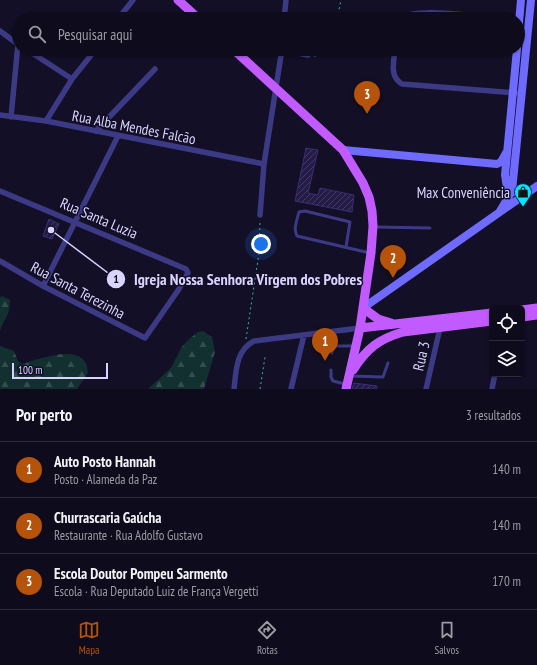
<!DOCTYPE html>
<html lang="pt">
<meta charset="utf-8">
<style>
:root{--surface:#0e0b1c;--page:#1c1929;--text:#f1f3f6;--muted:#9b9ba3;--line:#2e2b3b;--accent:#b45309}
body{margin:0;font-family:"PT Sans Narrow",sans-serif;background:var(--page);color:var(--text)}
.controls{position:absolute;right:12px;bottom:12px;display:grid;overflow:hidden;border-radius:6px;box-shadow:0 1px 3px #0004}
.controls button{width:36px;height:36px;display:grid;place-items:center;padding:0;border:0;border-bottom:1px solid var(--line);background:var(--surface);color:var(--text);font:20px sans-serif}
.scale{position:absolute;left:12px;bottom:10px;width:96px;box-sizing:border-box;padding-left:4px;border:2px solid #d9d4ff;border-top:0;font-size:11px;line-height:14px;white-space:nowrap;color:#d9d4ff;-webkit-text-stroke:3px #130f26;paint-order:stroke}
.you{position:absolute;left:261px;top:244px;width:14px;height:14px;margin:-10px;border:3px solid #fff;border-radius:50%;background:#1a73e8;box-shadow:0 0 0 6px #1a73e833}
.badge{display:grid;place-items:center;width:26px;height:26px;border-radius:50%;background:var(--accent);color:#fff;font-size:13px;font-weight:700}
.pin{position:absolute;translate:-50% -33px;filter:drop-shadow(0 1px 2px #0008)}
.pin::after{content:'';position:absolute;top:21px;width:14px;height:12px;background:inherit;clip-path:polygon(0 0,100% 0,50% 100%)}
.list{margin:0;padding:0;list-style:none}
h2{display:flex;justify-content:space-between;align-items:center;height:52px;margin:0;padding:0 16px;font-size:17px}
h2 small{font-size:13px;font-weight:400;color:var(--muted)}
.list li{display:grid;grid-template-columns:26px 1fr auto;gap:12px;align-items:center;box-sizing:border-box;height:56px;padding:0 16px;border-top:1px solid var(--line)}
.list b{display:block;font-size:15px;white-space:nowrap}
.list p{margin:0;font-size:13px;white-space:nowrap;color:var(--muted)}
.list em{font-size:13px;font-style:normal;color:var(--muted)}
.icon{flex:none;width:22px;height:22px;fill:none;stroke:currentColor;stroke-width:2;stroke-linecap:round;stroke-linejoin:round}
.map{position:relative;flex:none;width:537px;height:389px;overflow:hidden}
.search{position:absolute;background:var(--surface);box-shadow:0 1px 3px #0004;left:12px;right:12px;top:12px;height:44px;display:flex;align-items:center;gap:10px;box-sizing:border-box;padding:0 14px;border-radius:22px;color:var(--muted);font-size:15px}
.sheet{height:220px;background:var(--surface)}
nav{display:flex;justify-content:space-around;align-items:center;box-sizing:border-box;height:56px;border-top:1px solid var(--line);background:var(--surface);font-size:11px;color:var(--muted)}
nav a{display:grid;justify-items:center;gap:2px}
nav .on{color:var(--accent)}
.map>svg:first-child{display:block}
.forest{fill:url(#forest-firs)}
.building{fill:url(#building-hatch);stroke:#3b2d73}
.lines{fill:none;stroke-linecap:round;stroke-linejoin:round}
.path{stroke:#2fb8b0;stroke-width:1;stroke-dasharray:2 3;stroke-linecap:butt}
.lane{stroke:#3d3a85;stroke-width:3}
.street{stroke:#3d3a85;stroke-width:5.5}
.secondary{stroke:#6f6bff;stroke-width:8}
.primary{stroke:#c25bff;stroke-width:9}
.labels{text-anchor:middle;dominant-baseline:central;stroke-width:3;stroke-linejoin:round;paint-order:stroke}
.street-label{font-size:15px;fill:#d9d4ff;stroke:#130f26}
.poi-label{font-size:15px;fill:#d9d4ff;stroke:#130f26;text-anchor:end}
.leader{fill:none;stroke:#d9d4ff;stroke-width:1.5}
.callout-dot{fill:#d9d4ff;stroke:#130f26;stroke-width:1.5}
.mark-label{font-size:12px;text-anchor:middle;font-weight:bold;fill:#111}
.callout-label{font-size:16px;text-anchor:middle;font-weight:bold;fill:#d9d4ff;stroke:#130f26;stroke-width:3;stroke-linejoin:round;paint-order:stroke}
</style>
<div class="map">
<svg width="537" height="389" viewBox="0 0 537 389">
<defs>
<pattern id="forest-firs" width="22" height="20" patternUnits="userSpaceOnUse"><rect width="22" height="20" fill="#12302f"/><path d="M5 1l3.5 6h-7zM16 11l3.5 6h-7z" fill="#344d4e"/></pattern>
<pattern id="building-hatch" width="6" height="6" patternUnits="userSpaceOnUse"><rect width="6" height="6" fill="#241b47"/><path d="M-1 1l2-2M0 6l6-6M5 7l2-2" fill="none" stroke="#433b63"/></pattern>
</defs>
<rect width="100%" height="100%" fill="#130f26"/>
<!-- forest -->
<path class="forest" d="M2 296 10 300C10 317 4 318 0 331V297Z
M203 331 212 337 215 352 204 389H148L171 368 181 348 189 339 198 332Z
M0 346 14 351 18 361 22 364C40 359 87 340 88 373L77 389H0Z"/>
<!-- building -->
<path class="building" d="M306 148 318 150 308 193 318 195 320 188 354 195 352 212 295 201Z
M49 219 59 224 52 239 43 236Z
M354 383 377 386V389H352Z"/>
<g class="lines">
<!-- path -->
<path class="path" d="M337 19 341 0
M314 56 333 54 336 52V49
M246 339 259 253 260 221
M260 389 265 357"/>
<!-- lane -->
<path class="lane" d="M183 19 189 11
M178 49H184
M375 227 430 228
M346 247 350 222 305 211 299 212C297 220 293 229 297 236L370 253
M332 346V332
M332 353V346H354
M331 370V377L333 381 345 384
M350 376 383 377 388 363"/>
<!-- street -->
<path class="street" d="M118 19 133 0
M284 19 286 0
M402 19C411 6 481 17 499 19
M0 31 19 45
M26 49 72 79
M395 49C394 62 389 76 402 84L516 93
M282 50 308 55
M0 115 46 121 264 164
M11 117 18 44
M46 121 72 79 96 49
M96 131 155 69
M0 191 186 269 188 273 179 289 145 338 43 286 0 261
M260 215 264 164 282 49
M43 286 118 136
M234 389C236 371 236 350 254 341L360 328
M291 389 304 335
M426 389 440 328
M492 389 495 374"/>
<!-- secondary -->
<path class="secondary" d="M518 34 521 0
M343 150 497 164 501 162 506 153
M515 192 507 188 505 175 517 49
M500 211 512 191 531 0
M363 308 537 186"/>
<!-- primary -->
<path class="primary" d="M178 0 199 19
M233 49 343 150 363 183 369 197 372 211 373 226 371 253 360 328 346 389
M363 308 378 319 391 323
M522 310 537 308
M522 317 537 315
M360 328 492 313
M353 370C367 348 379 339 403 332L492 321"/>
</g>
<!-- icons -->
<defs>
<g id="shop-pin" transform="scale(0.9)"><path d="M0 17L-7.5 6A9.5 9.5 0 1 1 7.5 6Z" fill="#00e5ff" stroke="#130f26"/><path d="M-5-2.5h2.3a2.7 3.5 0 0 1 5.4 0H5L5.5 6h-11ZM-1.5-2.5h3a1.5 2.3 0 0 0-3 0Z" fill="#111"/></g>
</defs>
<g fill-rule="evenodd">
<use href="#shop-pin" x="523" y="192"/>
</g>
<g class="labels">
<!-- street labels -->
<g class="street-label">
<text transform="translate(134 127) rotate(11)">Rua Alba Mendes Falcão</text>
<text transform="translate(99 218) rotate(23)">Rua Santa Luzia</text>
<text transform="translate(78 290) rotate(28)">Rua Santa Terezinha</text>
<text transform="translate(421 356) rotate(-77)">Rua 3</text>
</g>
<!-- poi labels -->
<g class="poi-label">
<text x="510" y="192">Max Conveniência</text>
</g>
</g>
<!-- callouts -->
<path class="leader" d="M51 230L116 279"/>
<g class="callout-dot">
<circle cx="51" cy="230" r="4"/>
<circle cx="116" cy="279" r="10"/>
</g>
<g class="mark-label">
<text x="116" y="283">1</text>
</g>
<g class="callout-label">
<text x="248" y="285">Igreja Nossa Senhora Virgem dos Pobres</text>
</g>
</svg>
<div class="controls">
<button><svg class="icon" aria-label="locate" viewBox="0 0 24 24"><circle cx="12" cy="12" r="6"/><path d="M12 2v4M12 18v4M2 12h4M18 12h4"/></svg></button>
<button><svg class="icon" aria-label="layers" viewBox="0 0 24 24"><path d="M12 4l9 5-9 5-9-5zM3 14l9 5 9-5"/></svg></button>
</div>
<div class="scale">100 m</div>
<div class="you"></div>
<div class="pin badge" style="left:325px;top:361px">1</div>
<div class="pin badge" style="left:393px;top:278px">2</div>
<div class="pin badge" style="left:367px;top:114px">3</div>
<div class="search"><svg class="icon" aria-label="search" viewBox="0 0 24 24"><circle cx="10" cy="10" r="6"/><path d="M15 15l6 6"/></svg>Pesquisar aqui</div>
</div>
<section class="sheet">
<h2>Por perto<small>3 resultados</small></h2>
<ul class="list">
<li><span class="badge">1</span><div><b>Auto Posto Hannah</b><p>Posto · Alameda da Paz</p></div><em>140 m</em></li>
<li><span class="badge">2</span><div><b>Churrascaria Gaúcha</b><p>Restaurante · Rua Adolfo Gustavo</p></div><em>140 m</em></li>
<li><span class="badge">3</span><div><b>Escola Doutor Pompeu Sarmento</b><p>Escola · Rua Deputado Luiz de França Vergetti</p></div><em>170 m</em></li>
</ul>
</section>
<nav>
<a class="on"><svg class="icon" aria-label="map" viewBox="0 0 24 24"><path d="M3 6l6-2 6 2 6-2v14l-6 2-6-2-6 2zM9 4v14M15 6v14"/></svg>Mapa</a>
<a><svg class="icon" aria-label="directions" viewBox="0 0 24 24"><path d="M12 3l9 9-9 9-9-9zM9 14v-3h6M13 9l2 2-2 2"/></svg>Rotas</a>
<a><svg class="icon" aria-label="saved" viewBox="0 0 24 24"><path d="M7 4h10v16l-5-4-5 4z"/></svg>Salvos</a>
</nav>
